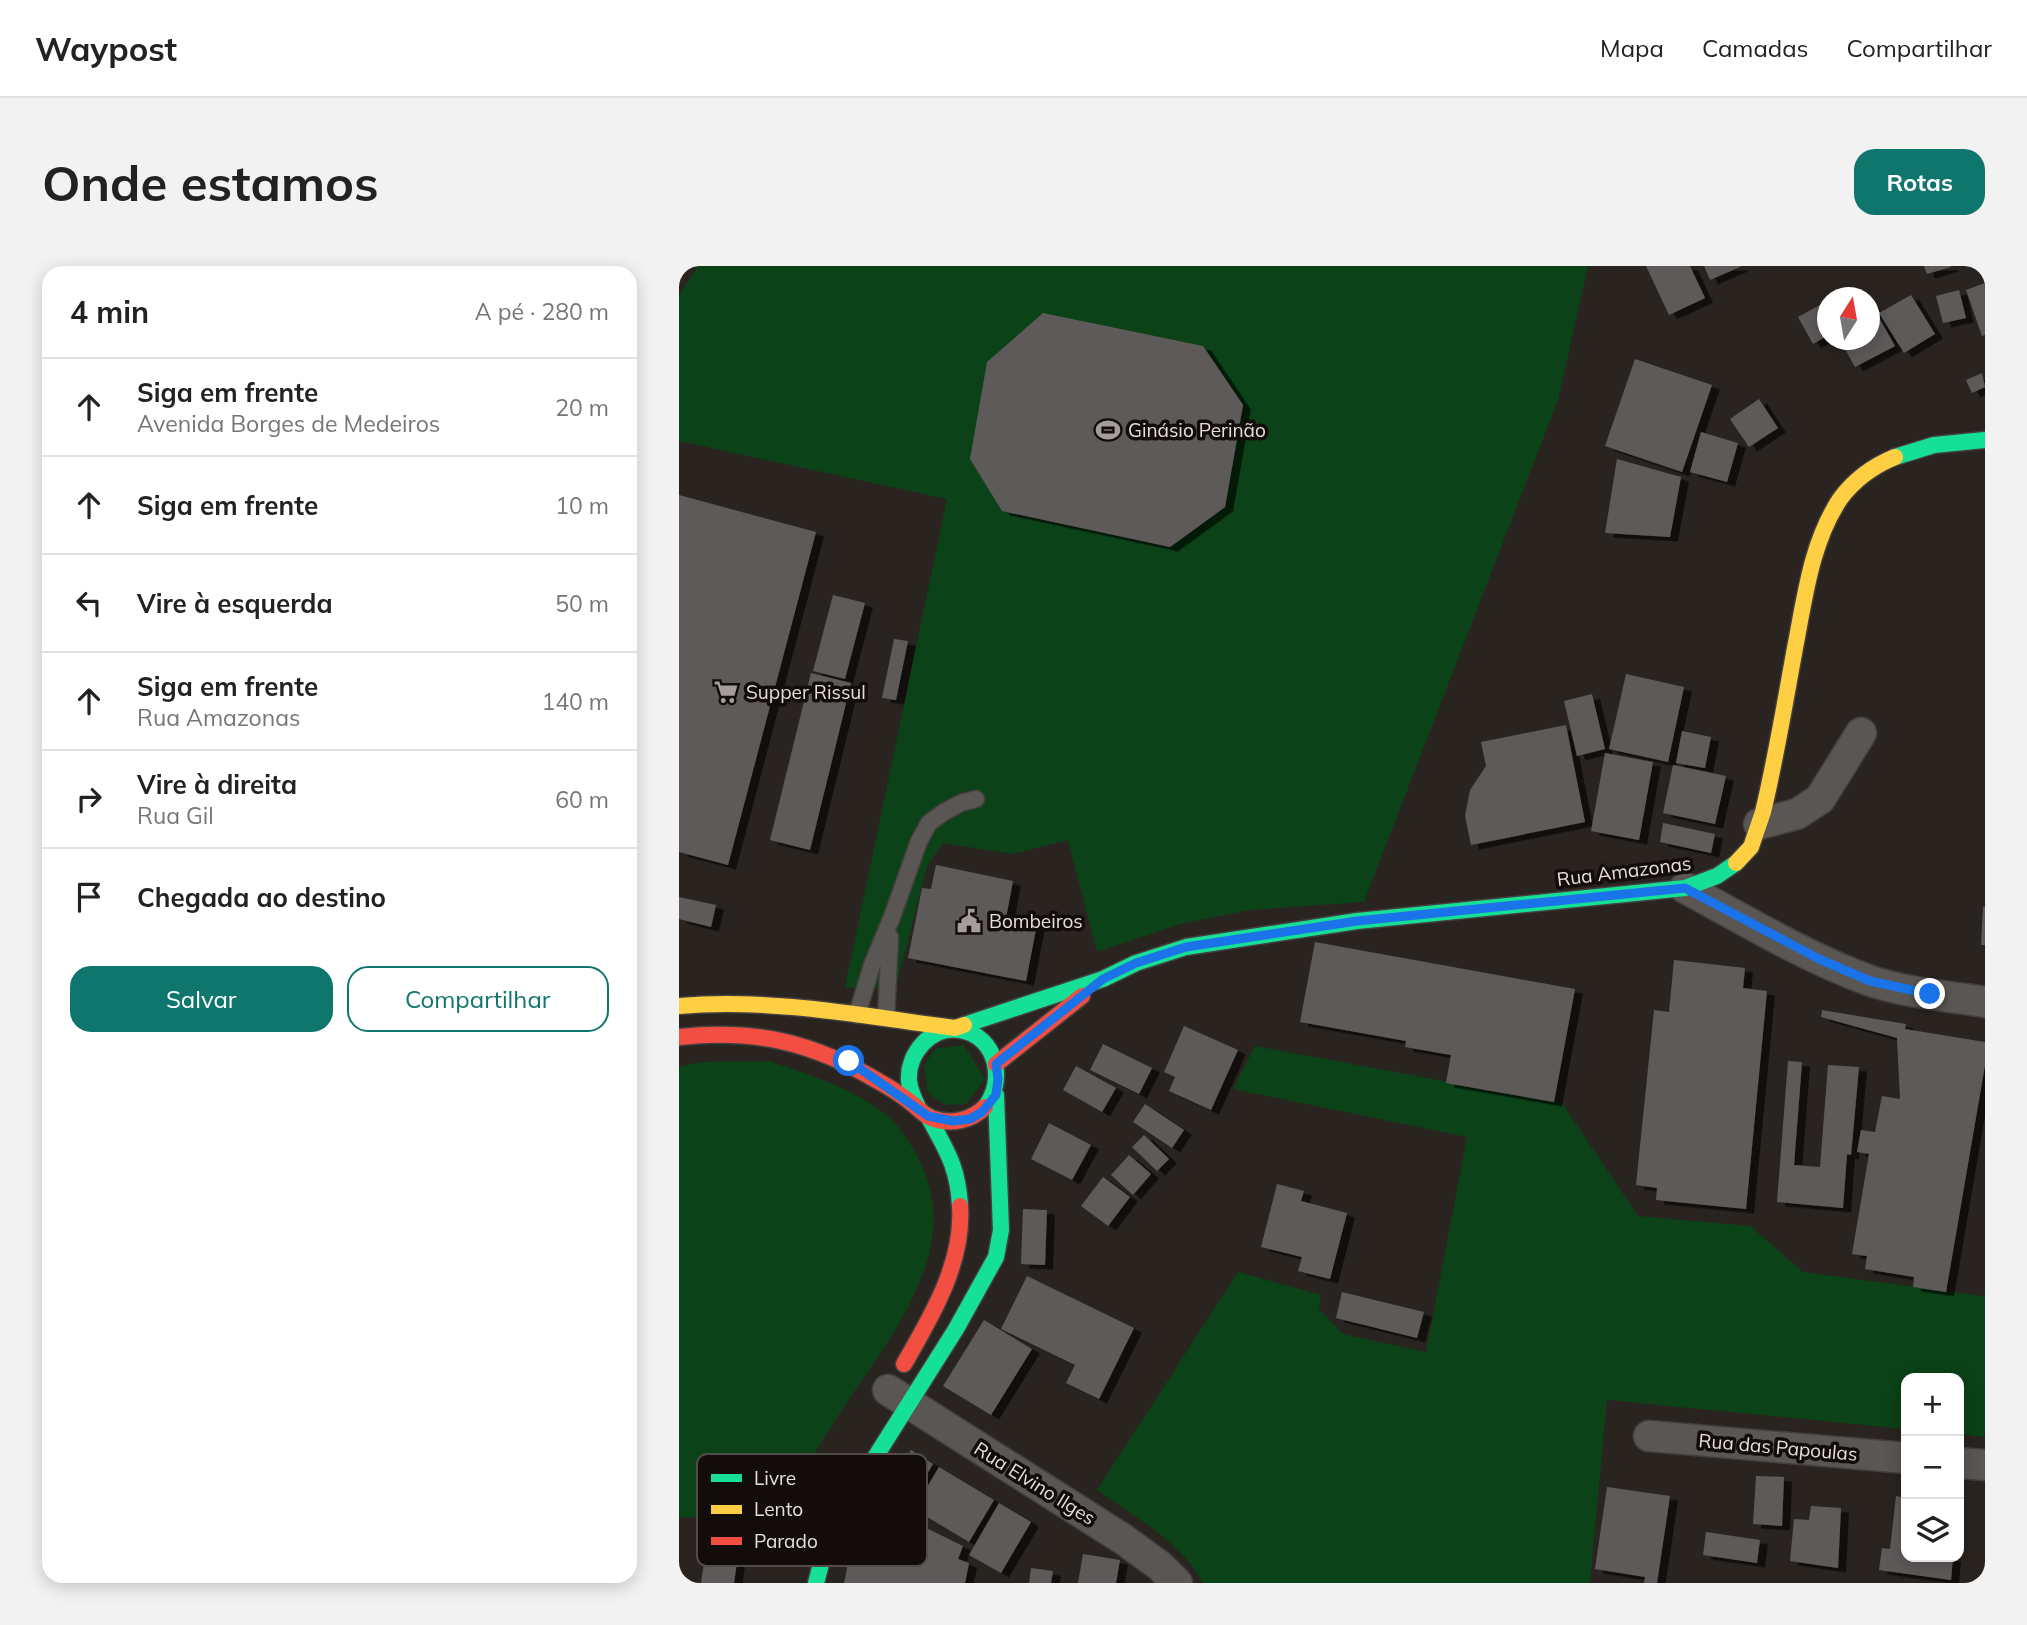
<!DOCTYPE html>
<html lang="pt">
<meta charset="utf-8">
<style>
:root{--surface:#fff;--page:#f2f2f2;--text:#222;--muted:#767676;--line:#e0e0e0;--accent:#0f766e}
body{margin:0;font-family:Mulish,sans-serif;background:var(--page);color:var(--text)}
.controls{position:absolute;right:21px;bottom:21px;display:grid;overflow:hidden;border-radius:14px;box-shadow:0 4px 18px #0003}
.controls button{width:63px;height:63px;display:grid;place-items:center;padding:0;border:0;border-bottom:2px solid var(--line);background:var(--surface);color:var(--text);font:35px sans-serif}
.compass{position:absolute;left:1138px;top:21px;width:63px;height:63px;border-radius:50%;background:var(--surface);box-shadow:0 4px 18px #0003;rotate:11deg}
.stop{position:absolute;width:21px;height:21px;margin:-16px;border:5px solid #1a73e8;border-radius:50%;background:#fff}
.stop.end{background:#1a73e8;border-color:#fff;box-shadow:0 2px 7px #0008}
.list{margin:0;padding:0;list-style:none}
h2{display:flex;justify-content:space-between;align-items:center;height:91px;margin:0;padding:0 28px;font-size:30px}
h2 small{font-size:23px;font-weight:400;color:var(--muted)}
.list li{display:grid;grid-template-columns:46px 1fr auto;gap:21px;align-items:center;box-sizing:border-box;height:98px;padding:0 28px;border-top:2px solid var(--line)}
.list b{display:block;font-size:26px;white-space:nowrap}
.list p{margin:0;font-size:23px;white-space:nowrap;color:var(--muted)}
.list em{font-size:23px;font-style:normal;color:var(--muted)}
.actions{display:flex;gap:14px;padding:21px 28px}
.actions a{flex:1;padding:16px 0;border:2px solid var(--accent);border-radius:21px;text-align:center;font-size:24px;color:var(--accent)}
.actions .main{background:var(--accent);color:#fff}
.icon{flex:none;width:38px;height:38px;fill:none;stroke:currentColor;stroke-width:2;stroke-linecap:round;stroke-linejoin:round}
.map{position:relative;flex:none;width:1306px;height:1317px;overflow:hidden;border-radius:21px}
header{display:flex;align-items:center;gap:42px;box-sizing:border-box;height:98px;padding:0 35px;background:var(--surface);border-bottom:2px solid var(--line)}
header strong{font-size:33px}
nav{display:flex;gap:38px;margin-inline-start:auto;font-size:24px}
.intro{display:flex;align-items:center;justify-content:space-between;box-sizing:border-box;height:168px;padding:0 42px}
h1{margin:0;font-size:49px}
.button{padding:18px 32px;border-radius:21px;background:var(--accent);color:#fff;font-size:24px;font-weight:700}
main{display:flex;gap:42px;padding:0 42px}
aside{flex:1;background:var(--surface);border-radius:21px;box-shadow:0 4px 18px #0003}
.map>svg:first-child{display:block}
.green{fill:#0b4217}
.building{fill:#5f5a5a;filter:url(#shadow)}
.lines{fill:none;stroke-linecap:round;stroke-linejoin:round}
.lane-casing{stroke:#443f3c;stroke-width:19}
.street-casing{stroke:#443f3c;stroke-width:33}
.fast-casing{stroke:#443f3c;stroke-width:19}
.slow-casing{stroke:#443f3c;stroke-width:19}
.jam-casing{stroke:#443f3c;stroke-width:19}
.lane{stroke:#5a5653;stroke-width:16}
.street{stroke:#5a5653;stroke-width:30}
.fast{stroke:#16e098;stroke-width:16}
.slow{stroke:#ffcf43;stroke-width:16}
.jam{stroke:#f24e42;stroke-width:16}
.route{stroke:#1a73e8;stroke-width:9}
.labels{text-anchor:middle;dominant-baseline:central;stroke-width:7;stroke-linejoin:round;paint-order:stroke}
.poi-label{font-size:19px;fill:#e6deda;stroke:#120d0b;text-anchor:start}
.street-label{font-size:19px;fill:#e6deda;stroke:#120d0b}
.key{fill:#120d0b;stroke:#524c49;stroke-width:2}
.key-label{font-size:19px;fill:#e6deda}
</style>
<header>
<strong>Waypost</strong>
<nav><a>Mapa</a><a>Camadas</a><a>Compartilhar</a></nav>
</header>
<div class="intro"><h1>Onde estamos</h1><a class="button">Rotas</a></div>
<main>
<aside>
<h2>4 min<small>A pé · 280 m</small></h2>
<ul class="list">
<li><svg class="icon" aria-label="ahead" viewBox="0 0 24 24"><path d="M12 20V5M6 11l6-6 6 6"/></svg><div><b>Siga em frente</b><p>Avenida Borges de Medeiros</p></div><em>20 m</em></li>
<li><svg class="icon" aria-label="ahead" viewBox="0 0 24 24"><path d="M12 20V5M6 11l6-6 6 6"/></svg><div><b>Siga em frente</b></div><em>10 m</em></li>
<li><svg class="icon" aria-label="left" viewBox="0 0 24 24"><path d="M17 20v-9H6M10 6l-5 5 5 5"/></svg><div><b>Vire à esquerda</b></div><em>50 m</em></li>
<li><svg class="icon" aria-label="ahead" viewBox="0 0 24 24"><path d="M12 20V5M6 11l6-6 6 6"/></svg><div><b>Siga em frente</b><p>Rua Amazonas</p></div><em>140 m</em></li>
<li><svg class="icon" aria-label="right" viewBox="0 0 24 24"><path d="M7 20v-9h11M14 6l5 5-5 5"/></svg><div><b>Vire à direita</b><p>Rua Gil</p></div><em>60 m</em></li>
<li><svg class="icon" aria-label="arrive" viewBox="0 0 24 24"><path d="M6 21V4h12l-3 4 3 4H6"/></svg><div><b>Chegada ao destino</b></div></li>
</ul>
<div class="actions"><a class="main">Salvar</a><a>Compartilhar</a></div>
</aside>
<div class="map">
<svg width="1306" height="1317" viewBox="0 0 1306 1317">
<defs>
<filter id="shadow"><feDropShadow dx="8" dy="4.5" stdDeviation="0" flood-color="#0009"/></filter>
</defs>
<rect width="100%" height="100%" fill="#2a2420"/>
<!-- green -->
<path class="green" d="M19 0H909L879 134 685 636 571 644 501 658 418 686 389 574 333 588 264 577 248 600 216 725 166 721 268 233 0 175V29Z
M285 779 306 813 287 838 266 839 249 827 245 799 256 783Z
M576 780 883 837 959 950 1071 960 1124 1006 1305 1030 1306 1019V1171L1280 1168V1112H1227V1163L928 1134 911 1317H524C502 1275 455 1251 418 1224L559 1006 642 1029 640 1043 664 1068 747 1086 788 871 554 823Z
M90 795C128 808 168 820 201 844 218 856 231 876 240 894 287 984 209 1073 163 1144 138 1182 117 1220 95 1259L32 1249 0 1252V801L23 796Z"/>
<!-- building -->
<path class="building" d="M967 0H1011L1026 32 990 49Z
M1025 0H1063L1031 14Z
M1245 0H1272V1L1248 8Z
M1306 17V69L1303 70 1287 24Z
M1280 24 1287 52 1264 57 1257 30Z
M1232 29 1256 68 1225 87 1200 47Z
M1190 34 1216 80 1176 101 1161 74H1190Z
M1148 35V70L1134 78 1119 51Z
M364 47 524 80 564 139 546 241 491 281 323 245 291 193 308 96Z
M956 93 1033 119 1003 206 926 180Z
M1303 107 1306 121 1293 127 1287 114Z
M1080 133 1099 162 1070 181 1051 153Z
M1022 166 1059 177 1048 216 1011 206Z
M938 193 1002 211 991 271 926 267Z
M0 229 137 266 49 599 0 586Z
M154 329 186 337 166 413 134 405Z
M215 373 229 375 217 434 203 432Z
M132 407 172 417 131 584 91 574Z
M947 408 1005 421 989 496 930 483Z
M913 428 926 483 898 490 885 435Z
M887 459 906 556 792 579 786 550 791 524 807 500 802 476Z
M1003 465 1032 471 1026 502 997 497Z
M926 487 974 496 960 574 912 565Z
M994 499 1047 510 1036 558 984 547Z
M984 557 1036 568 1032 587 981 576Z
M257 599 334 615 327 652 358 658 347 715 229 692 243 622 252 623Z
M0 631 37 639 32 661 0 653Z
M1304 641H1306V679H1302Z
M636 676 896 723 875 836 767 817 772 789 726 781 727 775 621 756Z
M995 694 1066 702 1064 722 1088 725 1067 943 977 934 978 922 957 919 975 744 990 746Z
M1143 744 1227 758 1226 763 1306 776V799L1267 1026 1234 1021 1235 1011 1186 1003 1188 990 1173 988 1190 888 1178 886 1182 864 1196 866 1203 830 1221 833 1218 772 1142 751Z
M505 760 559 784 532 844 490 825 496 811 485 806Z
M424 778 473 802 460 828 411 804Z
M1109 795 1123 796 1115 899 1141 901 1149 799 1180 801 1172 889 1168 888 1164 942 1098 936Z
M397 800 437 822 423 846 384 824Z
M466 838 505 864 493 882 454 856Z
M370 857 412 879 393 914 352 893Z
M465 869 490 893 478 905 453 881Z
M450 889 472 908 454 929 432 909Z
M424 911 451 931 429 960 402 940Z
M598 918 625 925 622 935 668 947 651 1013 619 1005 623 991 582 981Z
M344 943 368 944 366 999 342 998Z
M348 1010 455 1062 420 1133 387 1117 396 1099 322 1063Z
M663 1026 745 1046 738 1072 657 1052Z
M305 1054 353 1083 312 1149 264 1120Z
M232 1184 254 1198 230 1237 208 1224Z
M260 1201 315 1234 290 1276 235 1243Z
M1077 1210 1105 1211 1103 1260 1074 1258Z
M928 1221 991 1230 978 1317H965L966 1311 916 1303Z
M1217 1230 1227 1232V1291H1274L1272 1314 1200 1304 1203 1282 1211 1283Z
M196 1237 284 1280 279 1293 290 1297 286 1317H165L172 1283Z
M320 1237 352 1256 322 1307 290 1289Z
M1132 1240 1162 1242 1159 1302 1111 1295 1115 1253 1130 1254Z
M31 1256 63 1261 55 1317H22Z
M1027 1266 1081 1274 1078 1297 1024 1289Z
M404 1288 441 1294 437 1317H399Z
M352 1302 374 1305 372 1317H350Z"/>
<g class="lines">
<!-- lane casing -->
<g class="lane-casing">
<path id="lane" d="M178 749 193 699 213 651 240 575 250 557 265 546 282 537 297 533
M207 752 211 671"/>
</g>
<!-- street casing -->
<g class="street-casing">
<path id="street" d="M1080 558 1118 548 1141 533 1182 467
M1006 622C1066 654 1126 691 1189 714 1226 727 1268 730 1306 736
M209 1124 444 1273 481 1300 498 1317
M970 1170 1227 1192
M1280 1197 1306 1199"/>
</g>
<!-- fast casing -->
<g class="fast-casing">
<path id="fast" d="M1216 191 1255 179 1306 174
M285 759 424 713 457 697 507 681 678 655 1006 622 1038 610 1057 597
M239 841C235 833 231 824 230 815 228 788 252 759 281 764 318 770 327 815 306 841
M249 850C267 884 279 900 281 940
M137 1317 148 1275 161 1247 277 1063 317 991 322 964 317 829"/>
</g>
<!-- slow casing -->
<g class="slow-casing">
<path id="slow" d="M1057 597 1072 581 1084 546C1097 492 1106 436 1116 382 1126 331 1132 277 1161 233 1175 214 1194 200 1216 191
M0 740C92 732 185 750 276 762L285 759"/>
</g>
<!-- jam casing -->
<g class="jam-casing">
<path id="jam" d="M0 771C77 763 133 776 199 815 212 822 224 830 235 839 240 843 245 849 252 852 271 859 292 855 306 841
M317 798 403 730
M225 1098C252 1051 285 997 281 940"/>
</g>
<!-- lane -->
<use href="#lane" class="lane"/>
<!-- street -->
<use href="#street" class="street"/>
<!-- fast -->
<use href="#fast" class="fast"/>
<!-- slow -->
<use href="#slow" class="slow"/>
<!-- jam -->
<use href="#jam" class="jam"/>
</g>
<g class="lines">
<!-- route -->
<path class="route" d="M170 795 249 850 274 855 291 853 303 846 317 829 319 813 317 798 424 713 457 697 507 681 678 655 1006 622 1140 693 1191 715 1251 728"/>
</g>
<!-- icons -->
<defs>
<g id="stadium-bare" transform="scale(1.89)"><path d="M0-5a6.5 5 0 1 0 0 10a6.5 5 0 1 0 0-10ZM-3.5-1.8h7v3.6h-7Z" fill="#a49d99" stroke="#120d0b" stroke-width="2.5" paint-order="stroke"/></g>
<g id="supermarket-bare" transform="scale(1.89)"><path d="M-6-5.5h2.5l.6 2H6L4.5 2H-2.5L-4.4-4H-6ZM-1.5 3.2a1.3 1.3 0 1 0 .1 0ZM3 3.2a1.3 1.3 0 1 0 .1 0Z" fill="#a49d99" stroke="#120d0b" stroke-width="2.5" paint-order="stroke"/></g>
<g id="civic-bare" transform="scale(1.89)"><path d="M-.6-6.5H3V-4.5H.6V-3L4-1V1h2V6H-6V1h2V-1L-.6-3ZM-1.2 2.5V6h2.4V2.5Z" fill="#a49d99" stroke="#120d0b" stroke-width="2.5" paint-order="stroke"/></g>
</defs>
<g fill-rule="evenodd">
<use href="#stadium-bare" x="429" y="164"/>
<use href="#supermarket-bare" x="47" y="426"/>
<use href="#civic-bare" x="290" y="655"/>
</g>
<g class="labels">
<!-- poi labels -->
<g class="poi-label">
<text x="449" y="164">Ginásio Perinão</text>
<text x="67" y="426">Supper Rissul</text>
<text x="310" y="655">Bombeiros</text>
</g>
<!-- street labels -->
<g class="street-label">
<text transform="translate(945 605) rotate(-7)">Rua Amazonas</text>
<text transform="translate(1099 1181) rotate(5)">Rua das Papoulas</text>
<text transform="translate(356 1217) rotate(32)">Rua Elvino Ilges</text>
</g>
</g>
<!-- legend -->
<rect x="18" y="1188" width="230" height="112" rx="10" class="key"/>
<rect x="32" y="1208" width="31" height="8" fill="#16e098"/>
<rect x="32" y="1239" width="31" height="9" fill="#ffcf43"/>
<rect x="32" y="1271" width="31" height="8" fill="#f24e42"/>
<g class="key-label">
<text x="75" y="1219">Livre</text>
<text x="75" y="1250">Lento</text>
<text x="75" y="1282">Parado</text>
</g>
</svg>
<div class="controls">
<button>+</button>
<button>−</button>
<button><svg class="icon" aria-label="layers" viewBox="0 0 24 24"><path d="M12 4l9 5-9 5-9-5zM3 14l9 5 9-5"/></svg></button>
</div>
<svg class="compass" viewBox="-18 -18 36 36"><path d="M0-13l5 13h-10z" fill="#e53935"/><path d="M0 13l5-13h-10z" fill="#767676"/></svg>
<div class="stop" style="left:170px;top:795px"></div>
<div class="stop end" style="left:1251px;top:728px"></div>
</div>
</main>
